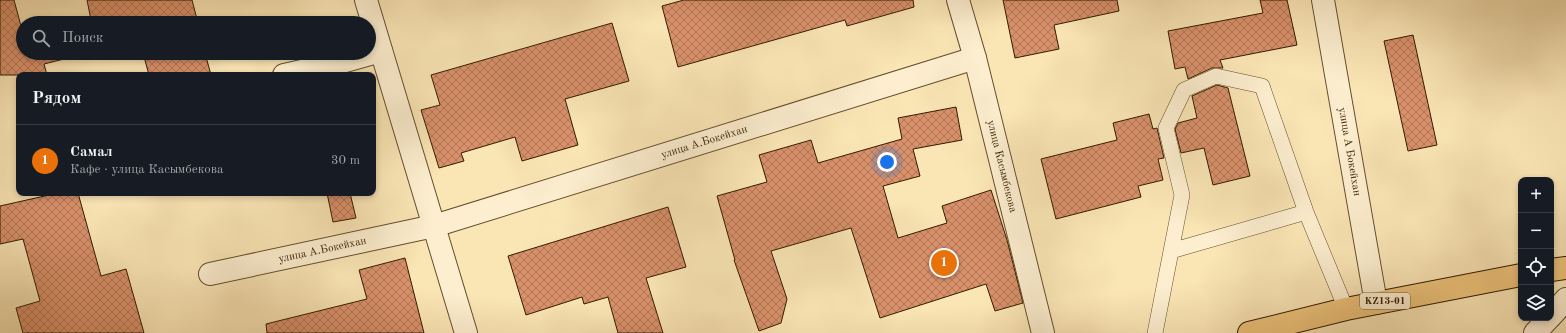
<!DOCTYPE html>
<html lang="ru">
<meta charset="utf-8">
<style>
:root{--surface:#171b24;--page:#242831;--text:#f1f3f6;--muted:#9ea1a6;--line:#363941;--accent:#7c3aed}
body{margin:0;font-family:"Old Standard TT",serif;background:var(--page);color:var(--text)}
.controls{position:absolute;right:12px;bottom:12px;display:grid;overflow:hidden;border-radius:8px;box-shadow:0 2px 6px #0003}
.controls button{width:36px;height:36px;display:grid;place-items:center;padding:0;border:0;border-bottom:1px solid var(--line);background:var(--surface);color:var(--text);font:20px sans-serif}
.you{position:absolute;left:887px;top:162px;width:14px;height:14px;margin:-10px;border:3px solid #fff;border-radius:50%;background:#1a73e8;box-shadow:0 0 0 6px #1a73e833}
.badge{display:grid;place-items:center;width:26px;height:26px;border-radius:50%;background:var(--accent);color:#fff;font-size:13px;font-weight:700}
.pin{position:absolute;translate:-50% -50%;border:2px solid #fff;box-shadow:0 1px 4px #0006}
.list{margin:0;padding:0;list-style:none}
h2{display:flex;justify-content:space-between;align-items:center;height:52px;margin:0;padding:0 16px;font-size:17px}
h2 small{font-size:13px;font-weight:400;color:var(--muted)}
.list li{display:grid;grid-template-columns:26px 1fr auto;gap:12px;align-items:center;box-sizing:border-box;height:72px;padding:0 16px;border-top:1px solid var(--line)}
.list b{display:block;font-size:15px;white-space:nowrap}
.list p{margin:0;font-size:13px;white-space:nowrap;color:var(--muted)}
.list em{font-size:13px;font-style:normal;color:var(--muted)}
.icon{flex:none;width:22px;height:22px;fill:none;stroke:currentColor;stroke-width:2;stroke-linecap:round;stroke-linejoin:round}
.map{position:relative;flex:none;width:1566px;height:333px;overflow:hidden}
.search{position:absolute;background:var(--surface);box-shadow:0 2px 6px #0003;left:16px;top:16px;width:360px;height:44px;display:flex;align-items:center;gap:10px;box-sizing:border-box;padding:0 14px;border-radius:22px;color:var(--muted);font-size:15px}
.panel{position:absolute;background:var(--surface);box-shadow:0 2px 6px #0003;left:16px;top:72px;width:360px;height:124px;border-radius:8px}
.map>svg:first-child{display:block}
.building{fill:url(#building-cross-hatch);stroke:#321b00}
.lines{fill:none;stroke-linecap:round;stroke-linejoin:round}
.lane-casing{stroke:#644e2d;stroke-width:16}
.street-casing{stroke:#644e2d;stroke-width:24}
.highway-casing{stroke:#321b00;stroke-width:24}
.lane{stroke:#fceecf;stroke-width:15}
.street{stroke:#fceecf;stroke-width:22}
.highway{stroke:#edc27a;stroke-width:22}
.labels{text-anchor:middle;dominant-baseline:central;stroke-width:4;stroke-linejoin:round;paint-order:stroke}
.shield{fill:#fceecf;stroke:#6f5a3e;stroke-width:1}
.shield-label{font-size:10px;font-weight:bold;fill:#321b00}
.street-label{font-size:11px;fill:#321b00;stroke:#fceecf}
</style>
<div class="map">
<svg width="1566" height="333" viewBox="0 0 1566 333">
<defs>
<pattern id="building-cross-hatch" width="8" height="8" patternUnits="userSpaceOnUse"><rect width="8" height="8" fill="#d9916b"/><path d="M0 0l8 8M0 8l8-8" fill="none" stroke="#b17656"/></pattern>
</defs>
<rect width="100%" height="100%" fill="#fae5b5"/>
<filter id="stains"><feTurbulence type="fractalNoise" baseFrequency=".005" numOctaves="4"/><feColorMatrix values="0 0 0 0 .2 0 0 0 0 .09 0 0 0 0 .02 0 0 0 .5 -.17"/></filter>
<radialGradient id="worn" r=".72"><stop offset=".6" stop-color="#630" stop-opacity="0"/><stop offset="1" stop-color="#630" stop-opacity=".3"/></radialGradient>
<!-- building -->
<path class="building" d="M0 0H14L21 26 23 25V53H88L44 64 47 75H0Z
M87 0H192L198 23H80L91 20Z
M684 0H913L914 7 847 26 845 20 678 67 662 6Z
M1003 0H1117L1119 11 1054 25 1059 49 1015 58Z
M1260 0H1287L1297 45 1220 60 1223 68H1212L1188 79 1185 67 1175 69 1168 31 1263 13Z
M612 23 629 81 565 99 578 145 522 161 515 137 461 153 464 161 439 168 421 110 440 105 431 75Z
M1413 35 1437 145 1408 151 1384 41Z
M143 53H205L211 75H149Z
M1217 85 1228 88 1250 176 1213 185 1204 148 1181 153 1175 129 1178 123 1197 118 1192 96Z
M956 107 962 140 913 149 920 176 883 186 898 238 947 223 942 206 991 190 1007 240 1023 303 995 311 986 284 880 318 851 228 771 251 787 299 781 323 759 331 734 260H735L717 196 767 182 759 155 811 140 818 163 902 139 898 118Z
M1149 114 1153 129 1157 128 1164 158 1158 159 1163 180 1138 186 1141 197 1056 219 1041 159 1117 140 1113 123Z
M58 193H78L101 276 126 269 144 333H23L16 308 40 301 23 239 0 244V206Z
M327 193H350L356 218 333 222Z
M668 207 686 267 646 278 663 333H618L608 297 584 304 582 297 526 315 508 256Z
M405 258 424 333H267L266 324 367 299 359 270Z"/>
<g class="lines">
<!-- lane casing -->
<g class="lane-casing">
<path id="lane" d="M1171 251 1306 212
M1155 333 1182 195 1166 128 1184 90 1216 76 1262 86 1306 212 1346 309"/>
</g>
<!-- street casing -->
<g class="street-casing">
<g id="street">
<path d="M366 0 466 333"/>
<path id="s1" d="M958 0 975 58 1043 333"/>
<path id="s2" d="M1323 0 1376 303"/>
<path d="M284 75 342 62 381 51"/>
<path id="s3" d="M210 274 434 226 975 58"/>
<path d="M1551 316 1566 299"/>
<path d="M1535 333 1549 318"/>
</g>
</g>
<!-- highway casing -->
<g class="highway-casing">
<path id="highway" d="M1551 270 1566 268
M1249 333 1346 309 1521 275"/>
</g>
<!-- lane -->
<use href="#lane" class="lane"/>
<!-- street -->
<use href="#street" class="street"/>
<!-- highway -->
<use href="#highway" class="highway"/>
</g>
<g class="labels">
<!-- shield labels -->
<rect class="shield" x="1360" y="293" width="50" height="16" rx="3"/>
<g class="shield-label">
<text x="1385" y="301">KZ13-01</text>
</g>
<!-- street labels -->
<g class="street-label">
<text stroke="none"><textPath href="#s3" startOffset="512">улица А.Бокейхан</textPath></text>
<text stroke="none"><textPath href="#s2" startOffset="154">улица А Бокейхан</textPath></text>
<text stroke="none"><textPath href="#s1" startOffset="172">улица Касымбекова</textPath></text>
<text stroke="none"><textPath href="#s3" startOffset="115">улица А.Бокейхан</textPath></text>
</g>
</g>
<rect width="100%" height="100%" filter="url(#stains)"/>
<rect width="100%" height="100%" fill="url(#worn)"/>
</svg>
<div class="controls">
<button>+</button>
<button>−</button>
<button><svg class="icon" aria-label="locate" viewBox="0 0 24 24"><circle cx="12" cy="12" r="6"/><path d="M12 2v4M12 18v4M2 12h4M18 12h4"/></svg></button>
<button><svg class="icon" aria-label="layers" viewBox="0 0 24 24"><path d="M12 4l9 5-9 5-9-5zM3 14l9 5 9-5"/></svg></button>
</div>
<div class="you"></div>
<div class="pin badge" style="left:944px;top:263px;background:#e8710a">1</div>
<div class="search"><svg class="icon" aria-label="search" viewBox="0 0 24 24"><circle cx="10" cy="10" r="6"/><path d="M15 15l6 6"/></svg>Поиск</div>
<section class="panel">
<h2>Рядом<small></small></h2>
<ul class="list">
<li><span class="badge" style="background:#e8710a">1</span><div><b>Самал</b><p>Кафе · улица Касымбекова</p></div><em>30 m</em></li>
</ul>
</section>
</div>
